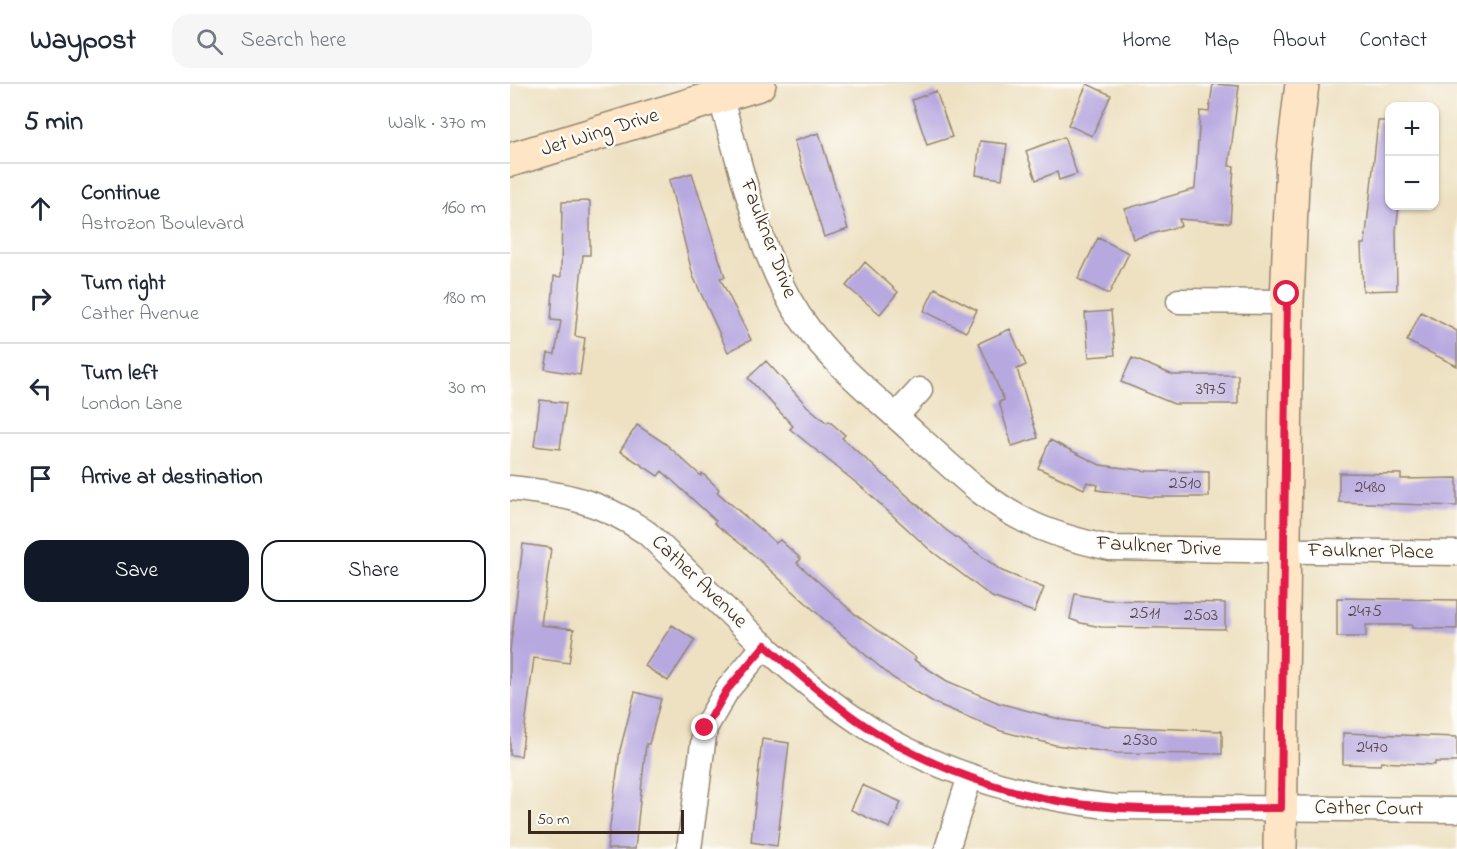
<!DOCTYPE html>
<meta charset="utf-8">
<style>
:root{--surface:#fff;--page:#f6f6f7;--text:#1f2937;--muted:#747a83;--line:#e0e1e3;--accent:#111827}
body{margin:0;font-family:"Indie Flower",sans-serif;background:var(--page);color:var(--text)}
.controls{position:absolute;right:18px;top:18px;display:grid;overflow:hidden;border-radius:12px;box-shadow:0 2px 4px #0004}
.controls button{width:54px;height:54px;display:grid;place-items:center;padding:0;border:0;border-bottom:2px solid var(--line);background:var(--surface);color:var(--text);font:30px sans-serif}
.scale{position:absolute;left:18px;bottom:15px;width:156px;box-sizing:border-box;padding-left:6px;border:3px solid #3b2a1e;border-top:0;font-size:16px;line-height:21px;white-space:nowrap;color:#3b2a1e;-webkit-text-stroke:4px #fdfcf7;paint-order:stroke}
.stop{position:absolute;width:18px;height:18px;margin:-14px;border:4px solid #e11d48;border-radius:50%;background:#fff}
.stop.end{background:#e11d48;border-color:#fff;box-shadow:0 2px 6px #0008}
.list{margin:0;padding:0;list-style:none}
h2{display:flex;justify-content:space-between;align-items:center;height:78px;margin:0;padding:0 24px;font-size:26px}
h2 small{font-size:20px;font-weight:400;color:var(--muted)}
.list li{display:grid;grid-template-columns:39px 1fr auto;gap:18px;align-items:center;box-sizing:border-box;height:90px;padding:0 24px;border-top:2px solid var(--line)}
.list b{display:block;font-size:22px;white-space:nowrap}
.list p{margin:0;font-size:20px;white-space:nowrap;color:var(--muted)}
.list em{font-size:20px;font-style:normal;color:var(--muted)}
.actions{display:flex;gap:12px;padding:18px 24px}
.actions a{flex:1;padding:14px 0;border:2px solid var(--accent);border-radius:18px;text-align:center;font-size:21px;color:var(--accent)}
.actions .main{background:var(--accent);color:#fff}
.icon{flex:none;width:33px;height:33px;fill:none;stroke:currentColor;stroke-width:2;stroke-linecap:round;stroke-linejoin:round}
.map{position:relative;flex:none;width:947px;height:765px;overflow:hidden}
header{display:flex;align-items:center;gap:36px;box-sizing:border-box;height:84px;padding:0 30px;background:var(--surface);border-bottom:2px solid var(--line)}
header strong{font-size:28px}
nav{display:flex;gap:33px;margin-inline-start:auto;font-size:21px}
.search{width:420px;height:54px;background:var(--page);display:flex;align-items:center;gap:15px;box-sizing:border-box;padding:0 21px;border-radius:18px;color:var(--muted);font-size:22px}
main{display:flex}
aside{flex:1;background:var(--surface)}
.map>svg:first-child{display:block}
.building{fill:#b7a8e0}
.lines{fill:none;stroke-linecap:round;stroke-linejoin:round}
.minor-casing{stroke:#948670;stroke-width:27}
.secondary-casing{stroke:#948670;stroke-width:36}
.minor{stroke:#fff;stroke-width:24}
.secondary{stroke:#fde5c5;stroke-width:33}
.route{stroke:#e11d48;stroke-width:8}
.labels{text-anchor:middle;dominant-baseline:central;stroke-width:5;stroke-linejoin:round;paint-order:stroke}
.number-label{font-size:18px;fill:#5a4a4e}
.street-label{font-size:21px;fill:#3b2a1e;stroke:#fdfcf7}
</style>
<header>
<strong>Waypost</strong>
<div class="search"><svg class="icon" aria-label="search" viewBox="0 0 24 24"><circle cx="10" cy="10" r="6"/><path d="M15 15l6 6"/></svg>Search here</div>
<nav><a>Home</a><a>Map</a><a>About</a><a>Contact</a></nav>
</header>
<main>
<aside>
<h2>5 min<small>Walk · 370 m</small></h2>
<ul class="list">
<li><svg class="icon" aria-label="ahead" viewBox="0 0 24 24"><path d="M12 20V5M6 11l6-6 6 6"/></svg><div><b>Continue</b><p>Astrozon Boulevard</p></div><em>160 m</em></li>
<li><svg class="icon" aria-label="right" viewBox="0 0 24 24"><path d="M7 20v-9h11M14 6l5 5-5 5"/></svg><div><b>Turn right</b><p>Cather Avenue</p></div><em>180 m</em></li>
<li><svg class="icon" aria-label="left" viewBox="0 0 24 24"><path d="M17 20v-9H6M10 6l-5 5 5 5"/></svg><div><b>Turn left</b><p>London Lane</p></div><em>30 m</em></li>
<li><svg class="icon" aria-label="arrive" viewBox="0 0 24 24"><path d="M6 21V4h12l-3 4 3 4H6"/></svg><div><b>Arrive at destination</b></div></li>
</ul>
<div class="actions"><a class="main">Save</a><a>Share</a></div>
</aside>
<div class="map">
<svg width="947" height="765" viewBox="0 0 947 765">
<rect width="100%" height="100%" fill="#fdfcf7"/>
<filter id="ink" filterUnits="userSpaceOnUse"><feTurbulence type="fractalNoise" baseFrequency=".0167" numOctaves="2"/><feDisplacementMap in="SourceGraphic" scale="12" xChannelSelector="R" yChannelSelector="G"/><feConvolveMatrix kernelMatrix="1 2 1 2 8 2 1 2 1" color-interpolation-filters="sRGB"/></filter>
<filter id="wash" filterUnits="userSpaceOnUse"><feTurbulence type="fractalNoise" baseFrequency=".008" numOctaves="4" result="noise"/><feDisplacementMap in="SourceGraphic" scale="24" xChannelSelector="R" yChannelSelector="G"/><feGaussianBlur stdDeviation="1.35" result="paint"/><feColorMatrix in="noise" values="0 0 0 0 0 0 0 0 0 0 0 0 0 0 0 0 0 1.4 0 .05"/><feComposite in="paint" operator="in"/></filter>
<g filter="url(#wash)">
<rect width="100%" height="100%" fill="#eee1c2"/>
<g id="blocks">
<!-- building -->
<path class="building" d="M577 0 601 11 582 52 558 41Z
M703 0 729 2 719 82H724L720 139 669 135 671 142 623 155 615 125 685 105 690 27 699 28Z
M426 7 442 53 417 61 402 16Z
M868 37H879V122H889L886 147 887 206 853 207 851 160H855Z
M309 49 338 145 314 153 284 57Z
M554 53 567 90 549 96 547 88 526 96 516 67Z
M470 57 497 60 492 95 466 91Z
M182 89 215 193 210 194 241 256 218 268 183 192 159 96Z
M80 117V171H73L65 252 75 254 70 291 35 285 38 269 45 270 51 237 41 236 44 192 51 193 52 118Z
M588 154 619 169 599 210 568 195Z
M355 178 388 208 370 230 336 202Z
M425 204 467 226 456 248 414 227Z
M601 227 605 271 579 273 575 229Z
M911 228 947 247V282L897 257Z
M500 245 516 281 507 285 528 354 502 362 489 318 494 316 469 259Z
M622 274 663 291H728V320H664L611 298Z
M256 277 297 322 317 339 319 337 335 351 332 354 436 446 492 487 534 504 524 528 482 513 419 465 355 406 280 345 283 342 238 294Z
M30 316 56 319 50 365 24 362Z
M127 341 156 360 191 392 192 389 209 405 207 408 266 459 270 456 291 475 287 479 346 531 406 574 404 576 437 597 489 619 553 636 597 642 712 647V670L606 669 545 661 491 647 425 619 383 594 319 540 237 465 204 439 206 437 152 387 148 392 110 367Z
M540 356 590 381 638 387 699 388V413H640L587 406 588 401 577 398 574 405 528 384Z
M829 389 891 390V395L947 394V422L829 418Z
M13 460 41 464 31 541 64 545 59 579 24 574 11 672 0 671V567Z
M565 510 597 516 715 519V545L591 543 571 539 560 535Z
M827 514 947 516V545L902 544V541H856V553H827Z
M162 541 185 556 158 597 135 582Z
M125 608 151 615 139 660H136L125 765H97L110 666Z
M833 649 947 653V678H925V681L871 678 870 681 833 680Z
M252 655 279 659 267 762 241 758Z
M352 701 391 718 380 744 341 726Z"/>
</g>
</g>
<g filter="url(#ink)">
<use href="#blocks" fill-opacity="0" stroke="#948670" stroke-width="1.5"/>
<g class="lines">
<!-- minor casing -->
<g class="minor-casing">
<path id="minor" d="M210 12C230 78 246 157 280 217 310 270 361 309 404 349 439 380 475 418 518 438 544 451 572 458 600 464L947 469
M669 217 777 218
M386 332 410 306
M0 404C54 410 91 417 137 449 205 513 270 585 348 637 424 689 514 713 604 723L947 726
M179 765 195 644 217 606 255 561
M437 765 460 692"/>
</g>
<!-- secondary casing -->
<g class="secondary-casing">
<path id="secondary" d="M0 76 249 0
M770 765 777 218 783 76 792 0"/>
</g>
<!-- minor -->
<use href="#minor" class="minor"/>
<!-- secondary -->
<use href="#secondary" class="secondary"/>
</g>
</g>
<g class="lines" filter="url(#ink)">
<!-- route -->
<path class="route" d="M195 644 217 606 255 561C285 587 314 613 347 636 404 676 479 705 548 717 621 730 697 724 771 724L777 210"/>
</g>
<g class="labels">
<!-- number labels -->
<g class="number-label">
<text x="701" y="306">3975</text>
<text x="675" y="400">2510</text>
<text x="860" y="404">2480</text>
<text x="855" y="528">2475</text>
<text x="635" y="530">2511</text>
<text x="691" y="532">2503</text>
<text x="630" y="657">2530</text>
<text x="862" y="664">2470</text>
</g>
<!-- street labels -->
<g class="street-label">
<text transform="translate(90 49) rotate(-17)">Jet Wing Drive</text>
<text transform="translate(258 155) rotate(69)">Faulkner Drive</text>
<text transform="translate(649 463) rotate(3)">Faulkner Drive</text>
<text transform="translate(861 468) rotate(1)">Faulkner Place</text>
<text transform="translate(189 498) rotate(44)">Cather Avenue</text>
<text transform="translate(859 725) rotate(1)">Cather Court</text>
</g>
</g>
</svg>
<div class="controls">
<button>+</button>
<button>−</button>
</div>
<div class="scale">50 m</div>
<div class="stop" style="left:777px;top:210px"></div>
<div class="stop end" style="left:195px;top:644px"></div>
</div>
</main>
